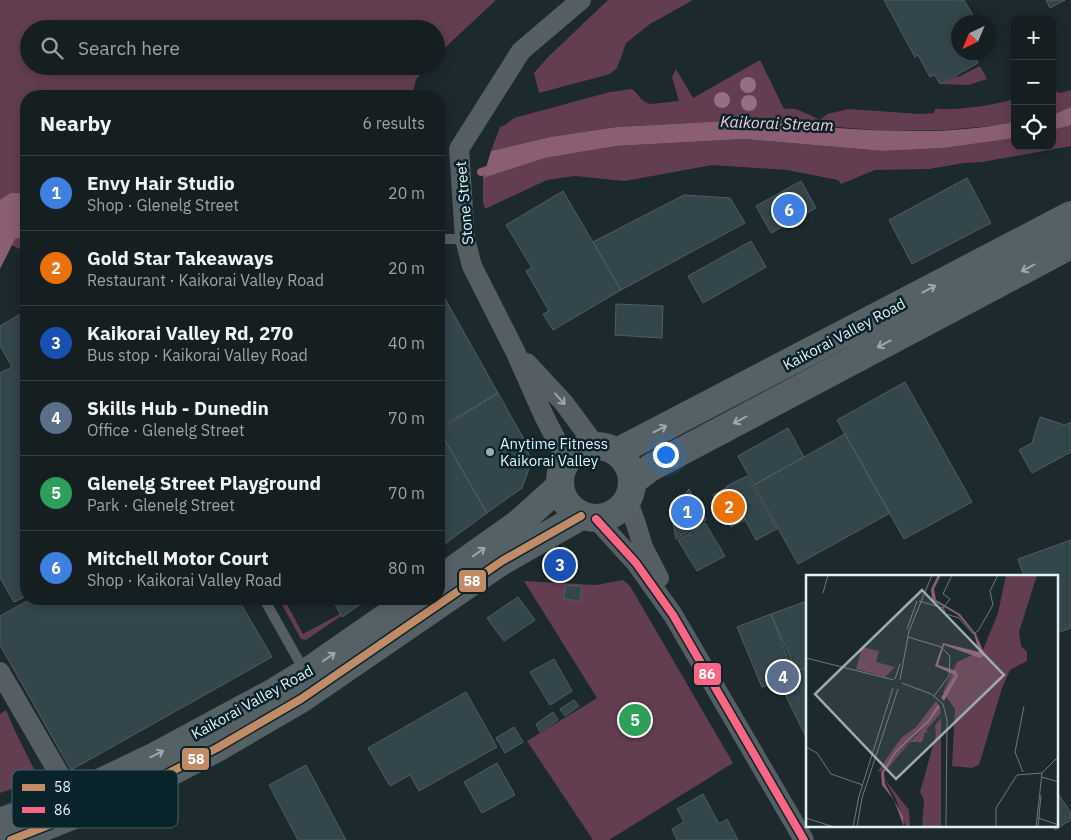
<!DOCTYPE html>
<meta charset="utf-8">
<style>
:root{--surface:#151f22;--page:#1e272a;--text:#f1f3f6;--muted:#9da2a5;--line:#343d40;--accent:#9dabb0}
body{margin:0;font-family:"IBM Plex Sans",sans-serif;background:var(--page);color:var(--text)}
.controls{position:absolute;right:15px;top:15px;display:grid;overflow:hidden;border-radius:10px;box-shadow:0 2px 12px #0003}
.controls button{width:45px;height:45px;display:grid;place-items:center;padding:0;border:0;border-bottom:1px solid var(--line);background:var(--surface);color:var(--text);font:25px sans-serif}
.compass{position:absolute;left:951px;top:15px;width:45px;height:45px;border-radius:50%;background:var(--surface);box-shadow:0 2px 12px #0003;rotate:224deg}
.you{position:absolute;left:665px;top:454px;width:18px;height:18px;margin:-12px;border:4px solid #fff;border-radius:50%;background:#1a73e8;box-shadow:0 0 0 8px #1a73e833}
.badge{display:grid;place-items:center;width:32px;height:32px;border-radius:50%;background:var(--accent);color:#fff;font-size:16px;font-weight:700}
.pin{position:absolute;translate:-50% -50%;border:2px solid #fff;box-shadow:0 1px 5px #0006}
.list{margin:0;padding:0;list-style:none}
h2{display:flex;justify-content:space-between;align-items:center;height:65px;margin:0;padding:0 20px;font-size:21px}
h2 small{font-size:16px;font-weight:400;color:var(--muted)}
.list li{display:grid;grid-template-columns:32px 1fr auto;gap:15px;align-items:center;box-sizing:border-box;height:75px;padding:0 20px;border-top:1px solid var(--line)}
.list b{display:block;font-size:19px;white-space:nowrap}
.list p{margin:0;font-size:16px;white-space:nowrap;color:var(--muted)}
.list em{font-size:16px;font-style:normal;color:var(--muted)}
.icon{flex:none;width:28px;height:28px;fill:none;stroke:currentColor;stroke-width:2;stroke-linecap:round;stroke-linejoin:round}
.map{position:relative;flex:none;width:1071px;height:840px;overflow:hidden}
.search{position:absolute;background:var(--surface);box-shadow:0 2px 12px #0003;left:20px;top:20px;width:425px;height:55px;display:flex;align-items:center;gap:12px;box-sizing:border-box;padding:0 18px;border-radius:28px;color:var(--muted);font-size:19px}
.panel{position:absolute;background:var(--surface);box-shadow:0 2px 12px #0003;left:20px;top:90px;width:425px;height:515px;border-radius:20px}
.map>svg:first-child{display:block}
.green{fill:#633e50}
.water{fill:#8b5e72}
.lines{fill:none;stroke-linecap:round;stroke-linejoin:round}
.stream{stroke:#8b5e72;stroke-width:8}
.building{fill:#32464c;stroke:#525d61}
.lane{stroke:#555f63;stroke-width:10}
.street{stroke:#555f63;stroke-width:20}
.secondary{stroke:#566166;stroke-width:28}
.bus-1-casing{stroke:#09232b;stroke-width:11}
.bus-2-casing{stroke:#09232b;stroke-width:11}
.bus-1{stroke:#c18c65;stroke-width:8}
.bus-2{stroke:#fa6682;stroke-width:8}
.tree{fill:#956f83}
.oneway{stroke:#9ca9ae}
.oneway2{stroke:#9ca8ad}
.poi-dot{fill:#9dabb0;stroke:#09232b;stroke-width:2}
.labels{text-anchor:middle;dominant-baseline:central;stroke-width:5;stroke-linejoin:round;paint-order:stroke}
.street-label{font-size:15px;fill:#e2f1f7;stroke:#09232b}
.poi-label{font-size:15px;fill:#e2f1f7;stroke:#09232b;text-anchor:start}
.water-label{font-size:16px;font-style:italic;fill:#fac8dc;stroke:#09232b}
.inset-road{fill:none;stroke:#6b797e;stroke-width:1}
.view{fill:#9dabb0;fill-opacity:0.15;stroke:#9dabb0;stroke-width:2.5}
.inset-edge{fill:none;stroke:#e2f1f7;stroke-width:2.5}
.key{fill:#09232b;stroke:#4a6168;stroke-width:1}
.key-label{font-size:14px;fill:#e2f1f7}
.line-badge{stroke:#09232b;stroke-width:2}
.badge-label{font-size:14px;text-anchor:middle;font-weight:bold;fill:#fff}
</style>
<div class="map">
<svg width="1071" height="840" viewBox="0 0 1071 840">
<rect width="100%" height="100%" fill="#1c292d"/>
<!-- green -->
<path class="green" d="M0 0H496L436 56V29H29V66H426L416 80 412 96H26V252L0 240Z
M608 0H693L650 24 626 43 617 68 610 74 539 93 534 73 548 57Z
M760 60 784 109C796 106 809 115 820 120L827 114 849 109 919 114 934 113 935 109C962 110 988 106 1015 99V122L1001 125 945 130 889 131 745 120 617 127 550 137 491 151 500 127 505 125 514 118 610 92 632 89C639 94 641 102 650 104L679 101 672 77 676 69 693 98Z
M980 66 987 79 968 85 941 84 957 76 958 77Z
M1052 90 1060 93 1071 90V107L1052 115Z
M1071 124V146L982 162 964 163 929 169 875 170 841 184 838 180 787 170 712 165 625 181 575 176 547 180 485 209 483 202V178L545 158 616 146 744 139 883 151 944 148 1015 138V146H1052V130Z
M623 580 630 586 733 763 609 840H593L527 741 597 698 524 581 596 585Z
M279 599H284L303 634 340 614 341 616 306 640 301 639Z
M6 710 15 731 34 769 28 780 21 786 0 793V714Z"/>
<!-- water -->
<path class="water" d="M1071 107V125L1052 130V115Z
M745 120C834 127 926 140 1015 122V138L944 148 883 151 744 139 616 146 545 158 483 178 491 151 550 137 617 127Z
M11 193H26V236L15 239 0 269V201L1 199Z"/>
<g class="lines">
<!-- stream -->
<path class="stream" d="M481 172 496 167
M439 179H441"/>
</g>
<!-- building -->
<path class="building" d="M884 0H964L977 22H958V52H973L978 63 940 84 935 75 930 77 918 55 915 57Z
M1046 0H1065L1050 8Z
M967 178 991 223 912 264 889 220Z
M801 181 816 208 771 233 756 206Z
M563 191 621 290 553 330 543 314 549 311 526 271 532 268 506 225Z
M684 195 730 198 745 223 621 290 593 242Z
M751 241 766 267 703 303 688 276Z
M439 288 498 393 439 428Z
M616 304 663 306 662 338 615 335Z
M26 311V596L14 602 0 578V373L12 367 0 346V326Z
M905 382 972 502 904 539 837 420Z
M498 393 525 441 531 463 522 488 487 513 439 430Z
M1040 417 1065 425 1071 422V452L1032 473 1019 450 1032 443Z
M788 428 804 457 754 485 738 456Z
M439 430 487 513 439 548Z
M845 434 890 513 798 564 754 485Z
M747 476 777 529 756 540 727 486Z
M727 487 745 520 731 527 713 495Z
M689 489 706 520 676 539 672 517 674 507Z
M705 523 725 556 697 571 678 540Z
M1071 540V628L1057 633V576H1024L1018 559Z
M566 585 582 587 580 601 564 599Z
M518 597 535 620 504 641 487 618Z
M31 599H238L272 657 71 770 0 645V616Z
M332 599H368L342 617Z
M807 601V667L796 671 771 614Z
M771 614 789 662 796 671 807 667V736L806 737 779 682 762 687 737 627Z
M554 659 572 691 550 705 530 672Z
M466 692 497 747 419 791 410 775 390 786 368 748Z
M574 700 579 706 565 716 560 709Z
M553 712 558 720 540 732 536 724Z
M514 727 523 742 505 753 496 738Z
M497 763 515 795 482 813 464 782Z
M306 765 346 840H298L269 785Z
M1057 792 1071 813V820L1055 830 1053 826H1057Z
M703 794 719 824 727 819 738 840H677L672 829 684 822 677 809Z"/>
<g class="lines">
<!-- lane -->
<path class="lane" d="M439 239H465
M264 599 305 672"/>
<!-- street -->
<path class="street" d="M527 363 564 403 595 445
M567 461 544 416 515 351 472 266 465 239 459 149 521 51 581 0
M628 501 637 527 643 547 659 578
M596 519 636 563 673 615 804 840
M0 672 72 796"/>
<!-- secondary -->
<path class="secondary" d="M560 482a36 36 0 1 1 72 0a36 36 0 1 1-72 0Z
M617 452 1071 215
M633 481 650 468 1071 245
M439 580 519 523 560 486
M0 822 72 796 155 756 274 692 310 670 412 599
M11 840 130 793 217 748 301 699 502 561 581 516"/>
<!-- bus-1 casing -->
<g class="bus-1-casing">
<path id="bus-1" d="M11 840 130 793 217 748 301 699 502 561 581 516"/>
</g>
<!-- bus-2 casing -->
<g class="bus-2-casing">
<path id="bus-2" d="M596 519 636 563 673 615 804 840"/>
</g>
<!-- bus-1 -->
<use href="#bus-1" class="bus-1"/>
<!-- bus-2 -->
<use href="#bus-2" class="bus-2"/>
</g>
<!-- trees -->
<g class="tree">
<circle cx="748" cy="85" r="8"/>
<circle cx="722" cy="100" r="8"/>
<circle cx="749" cy="103" r="8"/>
</g>
<!-- one-way arrows -->
<defs><path id="oneway-shaft" d="M-6 0H5M1.5-3L5.5 0L1.5 3" fill="none" stroke-width="1.6" stroke-linecap="round" stroke-linejoin="round" transform="scale(1.25)"/></defs>
<g class="oneway">
<use href="#oneway-shaft" transform="translate(1028 268) rotate(152)"/>
<use href="#oneway-shaft" transform="translate(929 289) rotate(-28)"/>
<use href="#oneway-shaft" transform="translate(884 344) rotate(152)"/>
<use href="#oneway-shaft" transform="translate(740 420) rotate(152)"/>
<use href="#oneway-shaft" transform="translate(660 429) rotate(-27)"/>
<use href="#oneway-shaft" transform="translate(479 552) rotate(-35)"/>
<use href="#oneway-shaft" transform="translate(329 657) rotate(-35)"/>
<use href="#oneway-shaft" transform="translate(157 754) rotate(-27)"/>
</g>
<use class="oneway2" href="#oneway-shaft" transform="translate(560 399) rotate(48)"/>
<!-- markers -->
<circle class="poi-dot" cx="490" cy="452" r="5"/>
<g class="labels">
<!-- street labels -->
<g class="street-label">
<text transform="translate(464 203) rotate(-95)">Stone Street</text>
<text transform="translate(844 334) rotate(-28)">Kaikorai Valley Road</text>
<text transform="translate(252 702) rotate(-29)">Kaikorai Valley Road</text>
</g>
<!-- poi labels -->
<g class="poi-label">
<text x="500" y="443">Anytime Fitness<tspan x="500" dy="17">Kaikorai Valley</tspan></text>
</g>
<!-- water labels -->
<g class="water-label">
<text transform="translate(777 123) rotate(2)">Kaikorai Stream</text>
</g>
</g>
<!-- overview -->
<g transform="translate(806 575)">
<rect width="252" height="252" fill="#1c292d"/>
<path d="M200 0H231L213 57 215 71 221 77V86L204 95 196 113 173 190 166 193 146 191 149 134 137 117 151 87 177 75 192 38ZM56 72 73 76 70 87 89 92 79 102 50 94ZM130 126 132 129 122 145 89 176 75 197 72 196 95 163 110 152ZM134 132 135 138 120 155 123 158 119 157 116 167H104L78 198 90 178 111 160ZM135 143V252H116L118 225 114 217 130 160 129 151ZM77 202 103 235 104 252H100L90 224Z" fill="#633e50"/>
<path d="M132 0H135L128 14 130 25 154 39 170 59 179 80 174 83 138 70 132 90 150 96 152 101 138 126 135 123 149 100 129 91 137 68 173 77 168 59 152 40 126 25 125 14ZM132 129 134 132 123 147 90 178 78 198 79 209 97 241 98 252 88 225 76 210 75 198 89 176 122 145Z" fill="#8b5e72"/>
<path class="inset-road" d="M17 18 22 0M113 26 137 33 144 24 137 19 146 0M137 33 140 39 153 43 167 59 172 56 187 30 184 16 192 0M101 54 111 26M102 62 135 72 144 81 143 101 128 121M0 83 88 105M89 104 94 89M94 105 103 56 126 0M96 108 125 119 137 129 141 145 140 252M0 172 11 178 25 199 57 210M217 197 209 177 218 131M235 202 253 207M0 243 28 252M232 243 253 250M47 252 53 221 87 113M51 252 56 223 92 114M190 252V233L211 200 236 198M230 252 236 198 253 181M232 252 235 220"/>
<path class="view" d="M116 15 198 100 90 204 9 119Z"/>
<rect width="252" height="252" class="inset-edge"/>
</g>
<!-- legend -->
<rect x="12" y="770" width="166" height="58" rx="8" class="key"/>
<rect x="22" y="784" width="23" height="7" fill="#c18c65"/>
<rect x="22" y="807" width="23" height="6" fill="#fa6682"/>
<g class="key-label">
<text x="54" y="792">58</text>
<text x="54" y="815">86</text>
</g>
<g class="line-badge">
<rect x="458" y="569" width="29" height="24" rx="5" fill="#c18c65"/>
<rect x="693" y="662" width="29" height="24" rx="5" fill="#fa6682"/>
<rect x="181" y="747" width="29" height="24" rx="5" fill="#c18c65"/>
</g>
<g class="badge-label">
<text x="472" y="586">58</text>
<text x="707" y="679">86</text>
<text x="196" y="764">58</text>
</g>
</svg>
<div class="controls">
<button>+</button>
<button>−</button>
<button><svg class="icon" aria-label="locate" viewBox="0 0 24 24"><circle cx="12" cy="12" r="6"/><path d="M12 2v4M12 18v4M2 12h4M18 12h4"/></svg></button>
</div>
<svg class="compass" viewBox="-18 -18 36 36"><path d="M0-13l5 13h-10z" fill="#e53935"/><path d="M0 13l5-13h-10z" fill="#9da2a5"/></svg>
<div class="you"></div>
<div class="pin badge" style="left:687px;top:512px;background:#3f7fe0">1</div>
<div class="pin badge" style="left:729px;top:507px;background:#e8710a">2</div>
<div class="pin badge" style="left:560px;top:565px;background:#1a4fb4">3</div>
<div class="pin badge" style="left:783px;top:677px;background:#5c6f8a">4</div>
<div class="pin badge" style="left:635px;top:720px;background:#2e9e5b">5</div>
<div class="pin badge" style="left:789px;top:210px;background:#3f7fe0">6</div>
<div class="search"><svg class="icon" aria-label="search" viewBox="0 0 24 24"><circle cx="10" cy="10" r="6"/><path d="M15 15l6 6"/></svg>Search here</div>
<section class="panel">
<h2>Nearby<small>6 results</small></h2>
<ul class="list">
<li><span class="badge" style="background:#3f7fe0">1</span><div><b>Envy Hair Studio</b><p>Shop · Glenelg Street</p></div><em>20 m</em></li>
<li><span class="badge" style="background:#e8710a">2</span><div><b>Gold Star Takeaways</b><p>Restaurant · Kaikorai Valley Road</p></div><em>20 m</em></li>
<li><span class="badge" style="background:#1a4fb4">3</span><div><b>Kaikorai Valley Rd, 270</b><p>Bus stop · Kaikorai Valley Road</p></div><em>40 m</em></li>
<li><span class="badge" style="background:#5c6f8a">4</span><div><b>Skills Hub - Dunedin</b><p>Office · Glenelg Street</p></div><em>70 m</em></li>
<li><span class="badge" style="background:#2e9e5b">5</span><div><b>Glenelg Street Playground</b><p>Park · Glenelg Street</p></div><em>70 m</em></li>
<li><span class="badge" style="background:#3f7fe0">6</span><div><b>Mitchell Motor Court</b><p>Shop · Kaikorai Valley Road</p></div><em>80 m</em></li>
</ul>
</section>
</div>
